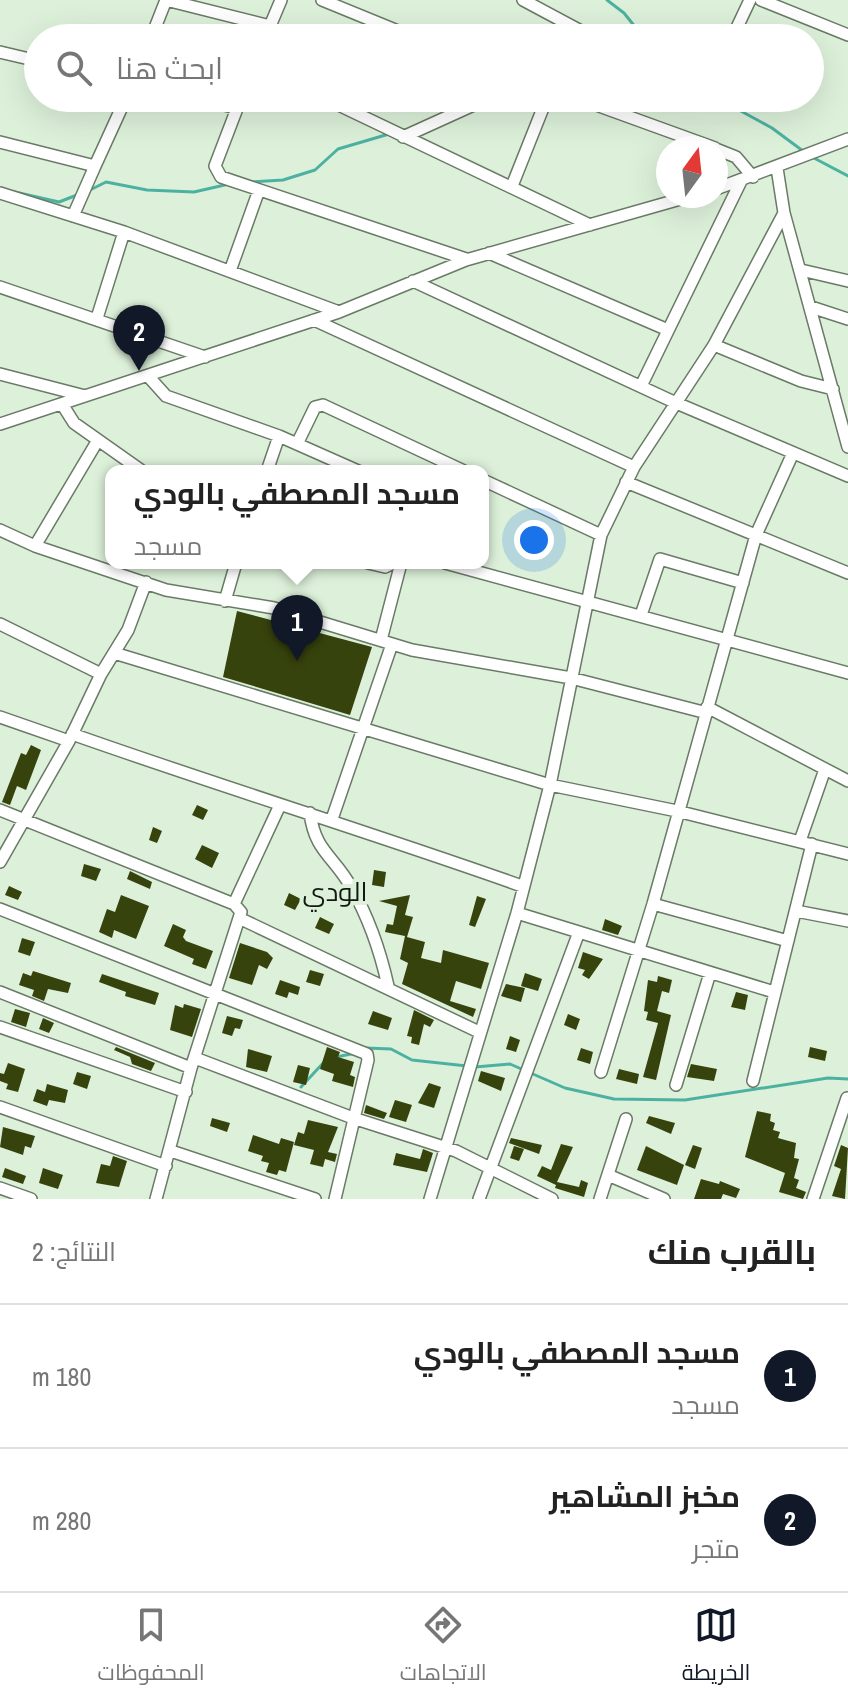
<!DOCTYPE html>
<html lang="ar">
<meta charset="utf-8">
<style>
:root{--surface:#fff;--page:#f6f6f6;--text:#222;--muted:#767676;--line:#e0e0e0;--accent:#111827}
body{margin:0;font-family:"Archivo Narrow",Cairo,sans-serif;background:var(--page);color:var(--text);direction:rtl}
.compass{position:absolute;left:656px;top:136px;width:72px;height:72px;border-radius:50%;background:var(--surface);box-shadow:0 8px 32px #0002;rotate:15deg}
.you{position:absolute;left:534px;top:540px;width:28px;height:28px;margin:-20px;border:6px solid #fff;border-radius:50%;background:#1a73e8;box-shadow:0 0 0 12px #1a73e833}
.badge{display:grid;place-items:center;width:52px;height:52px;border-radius:50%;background:var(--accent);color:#fff;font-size:26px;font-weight:700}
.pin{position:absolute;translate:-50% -66px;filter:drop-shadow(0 2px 4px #0008)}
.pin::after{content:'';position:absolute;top:42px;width:28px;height:24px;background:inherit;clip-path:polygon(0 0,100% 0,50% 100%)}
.popup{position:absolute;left:105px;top:465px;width:384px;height:104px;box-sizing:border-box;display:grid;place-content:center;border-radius:16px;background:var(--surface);filter:drop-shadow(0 2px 6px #0005);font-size:26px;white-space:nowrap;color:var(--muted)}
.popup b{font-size:30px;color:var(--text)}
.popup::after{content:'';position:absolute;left:50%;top:100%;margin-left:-16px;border:16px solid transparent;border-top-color:var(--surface)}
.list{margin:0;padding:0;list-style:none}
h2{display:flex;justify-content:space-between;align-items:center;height:104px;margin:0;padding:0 32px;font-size:34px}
h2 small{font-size:26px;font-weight:400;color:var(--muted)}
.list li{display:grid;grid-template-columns:52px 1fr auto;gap:24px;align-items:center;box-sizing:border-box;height:144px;padding:0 32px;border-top:2px solid var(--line)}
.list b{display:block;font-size:30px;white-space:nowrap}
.list p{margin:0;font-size:26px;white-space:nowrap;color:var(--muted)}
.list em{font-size:26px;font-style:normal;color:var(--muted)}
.icon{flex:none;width:44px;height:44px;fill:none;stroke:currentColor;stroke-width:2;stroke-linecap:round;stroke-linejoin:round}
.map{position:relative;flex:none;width:848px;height:1199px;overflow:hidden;direction:ltr}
.search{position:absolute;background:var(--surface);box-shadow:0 8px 32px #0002;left:24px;right:24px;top:24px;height:88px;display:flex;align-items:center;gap:20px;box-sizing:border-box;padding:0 28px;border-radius:44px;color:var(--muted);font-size:30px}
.sheet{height:392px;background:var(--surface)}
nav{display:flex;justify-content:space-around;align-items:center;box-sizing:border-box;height:112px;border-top:2px solid var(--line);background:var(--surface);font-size:22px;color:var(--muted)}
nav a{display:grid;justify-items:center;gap:4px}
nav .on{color:var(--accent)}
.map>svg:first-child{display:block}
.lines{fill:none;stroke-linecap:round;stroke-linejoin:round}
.stream{stroke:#4db1a2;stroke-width:3}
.building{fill:#37430d}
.minor-casing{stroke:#697a66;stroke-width:14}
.minor{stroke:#fff;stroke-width:11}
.labels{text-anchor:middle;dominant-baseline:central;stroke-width:8;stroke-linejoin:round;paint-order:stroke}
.neighbourhood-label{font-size:26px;fill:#121911;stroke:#ddf1da}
</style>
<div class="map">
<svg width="848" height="1199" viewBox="0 0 848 1199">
<rect width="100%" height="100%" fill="#ddf1da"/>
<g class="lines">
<!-- stream -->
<path class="stream" d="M607 0 624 13 644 38
M717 98 772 128 803 151
M812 157 848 176
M252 182 283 180 315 170 338 149 389 134
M88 191 106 182 147 190 194 192 229 184
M15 192 59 202 77 195
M366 1048 391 1049 412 1060 467 1066
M336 1057 356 1053
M475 1067 510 1064 565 1088 614 1099 685 1100 828 1078 848 1079
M301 1087 325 1061"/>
</g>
<!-- building -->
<path class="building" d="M237 611 372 647 350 715 223 677Z
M31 745 41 750 26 790 17 786 10 805 2 802 21 753 26 755Z
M197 805 208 810 203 820 192 815Z
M153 827 162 831 157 843 149 840Z
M202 845 219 853 212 868 195 859Z
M84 864 101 869 96 881 81 876Z
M374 870 386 872 384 887 372 885Z
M130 871 152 882 150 889 127 879Z
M9 886 22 892 18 900 5 895Z
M289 893 301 899 295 910 284 905Z
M121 895 149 906 136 939 114 930 112 938 99 932 107 909 115 912Z
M410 895 405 915 413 917 407 937 425 942 421 958 441 963 443 950 489 963 481 989 456 981 450 1001 476 1009 473 1017 402 984 408 963 400 959 405 936 385 932 387 924 393 925 397 906 379 901Z
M477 896 486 899 475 927 469 925Z
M320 917 334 924 329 934 315 928Z
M605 919 622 926 618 935 602 930Z
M173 924 186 930 183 937 186 941 213 951 206 969 192 964 194 959 164 946Z
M22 938 35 942 30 956 18 952Z
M240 943 267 952 273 958 267 969 259 965 252 985 229 978Z
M583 952 603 959 589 979 582 975 585 970 578 968Z
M310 970 324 974 320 986 306 982Z
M33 971 71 983 68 993 48 989 44 1001 32 996 34 990 19 985 23 973 31 976Z
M525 973 542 979 538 991 521 986Z
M102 974 159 993 155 1005 125 996 126 992 99 982Z
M658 976 672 980 669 993 662 991 657 1011 671 1015 656 1080 643 1077 658 1023 646 1020 648 1012 644 1011 648 980 657 982Z
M280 980 300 987 298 995 289 992 287 998 275 994Z
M506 984 525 988 521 1002 501 996Z
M736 992 748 995 745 1010 731 1007Z
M184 1004 201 1009 192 1037 170 1030 175 1005 183 1008Z
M15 1009 30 1013 26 1027 11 1022Z
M414 1010 434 1020 430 1027 424 1024 419 1045 411 1043 412 1037 407 1036Z
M373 1011 392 1018 388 1030 368 1024Z
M568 1014 580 1019 576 1030 564 1025Z
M227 1016 243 1020 240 1029 235 1028 232 1036 222 1033Z
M43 1018 54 1023 49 1033 39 1029Z
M510 1036 520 1040 516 1052 506 1049Z
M116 1047 155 1063 151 1071 132 1064 130 1057 114 1050Z
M327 1047 340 1052 338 1057 354 1062 350 1075 355 1077 353 1087 332 1081 334 1074 320 1069Z
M810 1047 827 1051 825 1061 808 1057Z
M581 1048 593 1052 590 1064 577 1060Z
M248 1049 272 1056 267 1072 246 1067Z
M8 1063 25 1069 18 1092 6 1089 8 1084 0 1081V1073L4 1074Z
M691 1064 717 1069 714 1081 687 1077Z
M298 1065 310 1068 306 1085 293 1082Z
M619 1069 639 1074 637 1084 616 1079Z
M481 1071 505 1078 501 1091 478 1081Z
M77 1072 91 1076 87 1089 73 1084Z
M429 1083 441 1087 434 1108 418 1103Z
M47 1084 68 1090 65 1103 49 1100 47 1106 33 1101 37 1089 45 1092Z
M395 1100 412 1105 406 1122 389 1117Z
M366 1105 387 1113 384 1119 364 1113Z
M757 1111 771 1114 770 1121 775 1123 773 1130 780 1132 778 1138 796 1143 794 1158 799 1159 794 1178 799 1180 796 1188 806 1192 803 1199 779 1192 785 1173 745 1157Z
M649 1116 675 1123 671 1134 646 1123Z
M212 1118 230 1123 227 1132 210 1126Z
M308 1120 338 1127 328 1152 337 1154 335 1162 325 1159 323 1167 310 1164 314 1150 294 1145 298 1132 304 1134Z
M3 1127 35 1136 31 1148 25 1146 23 1155 0 1147Z
M253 1135 279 1144 281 1138 294 1142 286 1172 279 1170 277 1175 266 1172 269 1163 261 1161 263 1156 248 1151Z
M511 1138 542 1145 539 1154 509 1143Z
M561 1144 573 1147 557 1182 579 1187 581 1180 588 1183 584 1197 555 1188 557 1182 556 1185 537 1176 542 1166 551 1170Z
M693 1145 702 1148 695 1169 685 1165Z
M841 1145 848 1148 845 1199 832 1196 841 1169 834 1166Z
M514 1146 524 1149 519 1161 510 1158Z
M646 1146 684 1165 677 1185 637 1170Z
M423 1149 433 1153 427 1172 393 1165 396 1153 420 1159Z
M113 1156 127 1161 119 1187 96 1183 101 1164 110 1166Z
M5 1168 26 1176 23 1184 2 1177Z
M43 1168 63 1175 58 1189 39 1183Z
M701 1179 719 1184 720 1181 740 1189 736 1198 723 1194 721 1199H694Z"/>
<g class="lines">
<!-- minor casing -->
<g class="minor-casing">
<path id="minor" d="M166 0 270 26
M322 0 415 38
M523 0 594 38
M761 0 848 35
M151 38 166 0
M265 38 281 0
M732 38 750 0
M0 52 38 61
M193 98 237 108
M241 98 215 166 221 177 466 259
M324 98 590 225
M577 98 715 148
M403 137 489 98
M0 142 95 166 126 98
M716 149 736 157 753 177
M777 168 784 213 848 447
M512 186 547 98
M716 189 848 139
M0 193 124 232 339 312
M73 216 95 166
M489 253 668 330
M801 270 848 281
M230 271 259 190
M413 281 674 402 848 476
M0 287 205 357
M811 307 848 319
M97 318 124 232
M314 320 634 467
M714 345 801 381 833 389
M0 374 85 396
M148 376 166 396 279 436 358 471
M641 386 741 181
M62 404 74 423 142 471
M0 424 339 312 466 260 691 196
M297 444 315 407 323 405 464 471
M267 471 279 436
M483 480 601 535
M626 482 848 573
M0 530 35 546 166 590 274 608 412 650 571 678 707 713
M35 546 98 440
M368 563 385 567 393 563
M445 563 848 673
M225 601 236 563
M641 615 660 559 743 583
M0 624 101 674 69 741 0 862
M381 640 401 563
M114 653 550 785 677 811 848 854
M101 674 128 630 146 582
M707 707 848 781
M0 717 69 741
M72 734C222 787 373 833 522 886
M0 810 234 904 241 912 191 1068 156 1199
M310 813C315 852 334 856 351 887 369 918 380 950 388 986
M332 819 392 644
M800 841 824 772
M234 904 280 805
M653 904 788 941
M0 909 367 1054 368 1060 335 1199
M796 911 848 921
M517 913 774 992
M241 919 479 1032
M0 992 191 1068
M0 1027 186 1092
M195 1058 353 1118 456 1151 552 1199
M601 1072 653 904 756 535 793 453
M753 1081 812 844
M676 1085 710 973
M0 1107 166 1166
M171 1151 315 1199
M608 1175 664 1199
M0 1188 31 1199
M430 1199 517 913 550 785 601 535 634 467 714 345 784 213
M479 1199 579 932
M600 1199 626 1119
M813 1199 847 1098"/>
</g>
<!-- minor -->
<use href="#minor" class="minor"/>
</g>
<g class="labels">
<!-- neighbourhood labels -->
<g class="neighbourhood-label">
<text x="335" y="891">الودي</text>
</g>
</g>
</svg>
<svg class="compass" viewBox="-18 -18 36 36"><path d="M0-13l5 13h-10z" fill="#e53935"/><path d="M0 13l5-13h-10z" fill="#767676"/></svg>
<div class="you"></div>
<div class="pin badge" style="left:297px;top:661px">1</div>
<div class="popup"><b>مسجد المصطفي بالودي</b>مسجد</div>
<div class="pin badge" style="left:139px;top:371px">2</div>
<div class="search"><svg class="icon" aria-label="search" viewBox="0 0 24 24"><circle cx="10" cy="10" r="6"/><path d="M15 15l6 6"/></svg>ابحث هنا</div>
</div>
<section class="sheet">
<h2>بالقرب منك<small>النتائج: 2</small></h2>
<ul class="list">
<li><span class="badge">1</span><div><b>مسجد المصطفي بالودي</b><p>مسجد</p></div><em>180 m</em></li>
<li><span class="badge">2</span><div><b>مخبز المشاهير</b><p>متجر</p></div><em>280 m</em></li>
</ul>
</section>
<nav>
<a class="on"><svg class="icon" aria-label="map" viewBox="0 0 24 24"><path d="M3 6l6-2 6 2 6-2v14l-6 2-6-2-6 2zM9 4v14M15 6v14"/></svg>الخريطة</a>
<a><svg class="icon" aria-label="directions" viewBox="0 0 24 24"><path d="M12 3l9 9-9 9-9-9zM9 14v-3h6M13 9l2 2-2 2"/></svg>الاتجاهات</a>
<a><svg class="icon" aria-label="saved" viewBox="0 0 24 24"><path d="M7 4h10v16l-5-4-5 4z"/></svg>المحفوظات</a>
</nav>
